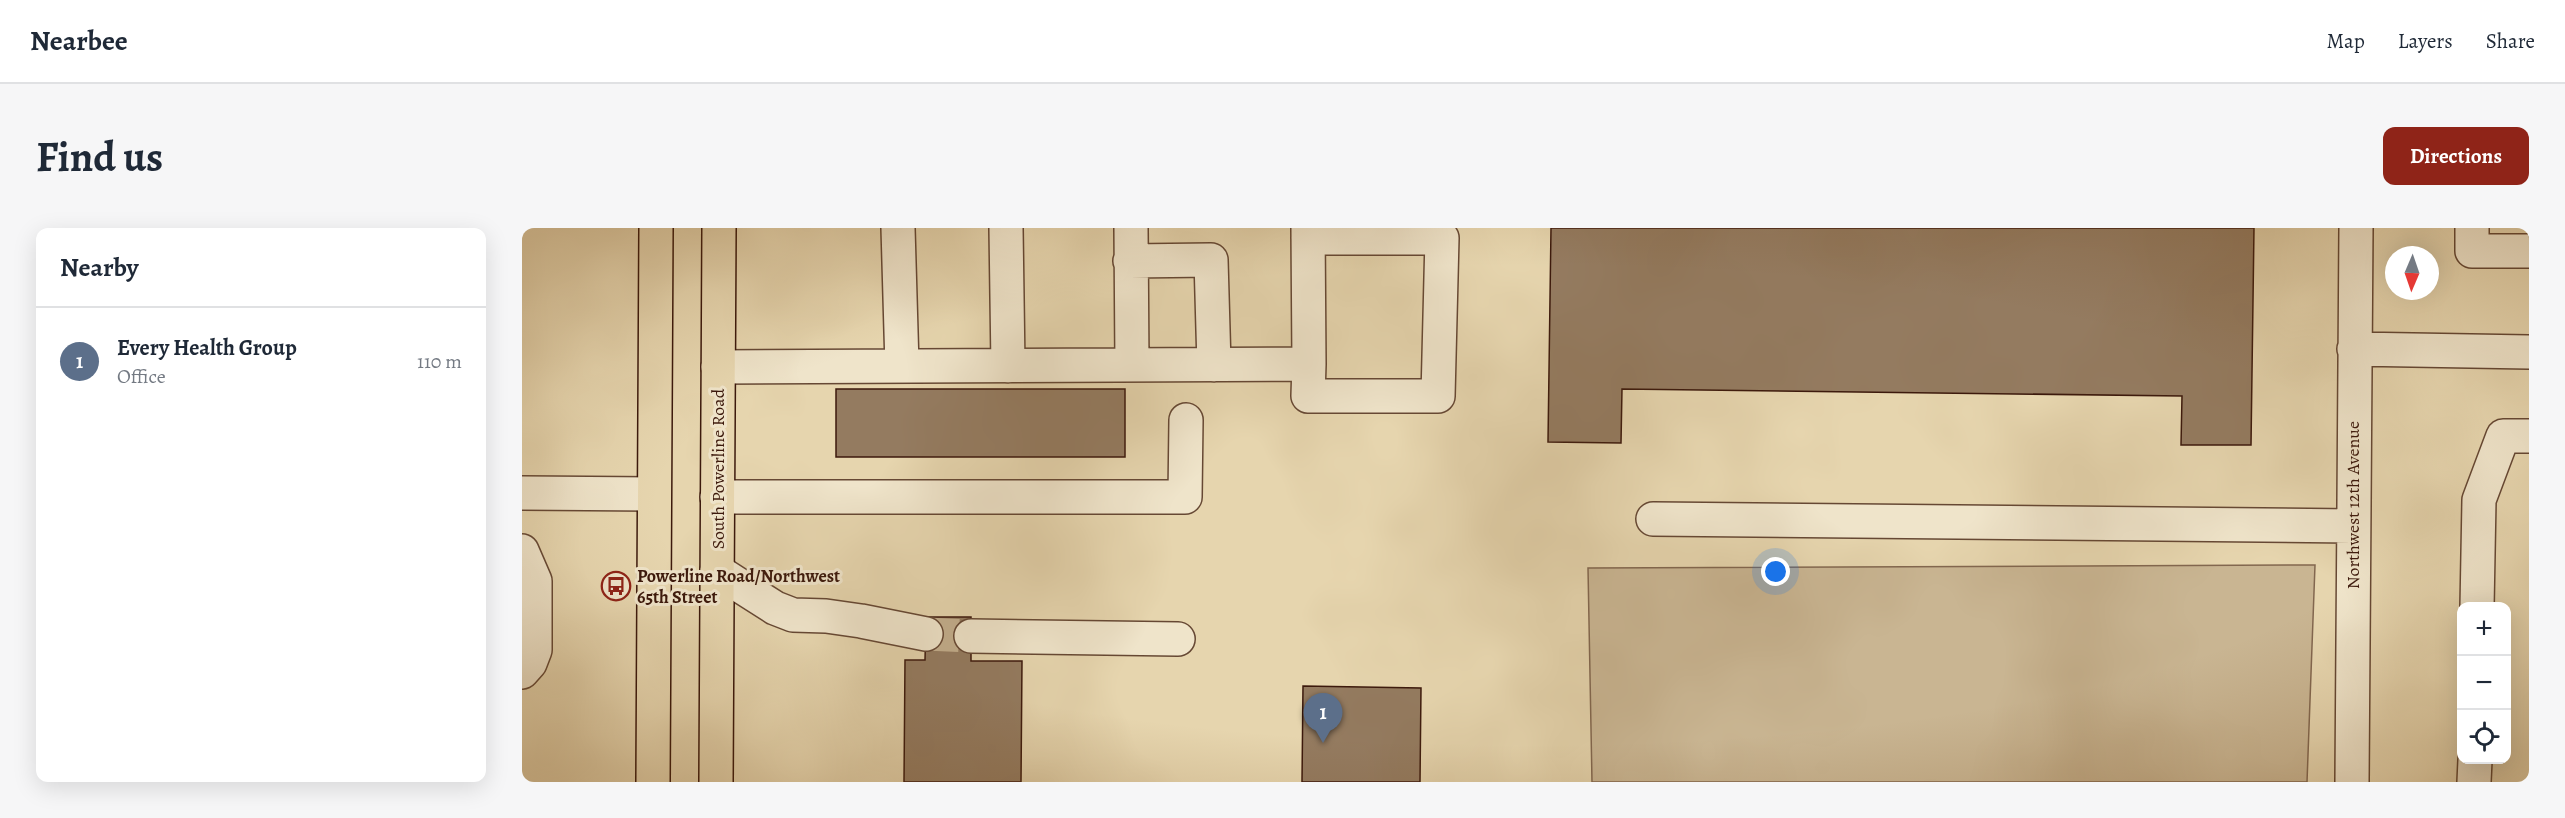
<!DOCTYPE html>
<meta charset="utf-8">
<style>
:root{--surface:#fff;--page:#f6f6f7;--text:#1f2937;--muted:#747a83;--line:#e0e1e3;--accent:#8f2418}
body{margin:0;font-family:Alegreya,serif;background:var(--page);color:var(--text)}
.controls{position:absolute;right:18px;bottom:18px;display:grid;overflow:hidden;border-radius:12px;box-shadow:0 6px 24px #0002}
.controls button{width:54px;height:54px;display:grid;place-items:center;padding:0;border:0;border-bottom:2px solid var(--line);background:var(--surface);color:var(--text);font:30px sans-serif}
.compass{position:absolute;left:1863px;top:18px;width:54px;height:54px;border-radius:50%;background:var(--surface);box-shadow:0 6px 24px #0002;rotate:182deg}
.you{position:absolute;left:1254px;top:344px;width:21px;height:21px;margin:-15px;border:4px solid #fff;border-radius:50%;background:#1a73e8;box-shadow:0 0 0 9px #1a73e833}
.badge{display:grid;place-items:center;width:39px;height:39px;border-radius:50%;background:var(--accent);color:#fff;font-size:20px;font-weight:700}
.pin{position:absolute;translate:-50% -50px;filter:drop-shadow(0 2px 3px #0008)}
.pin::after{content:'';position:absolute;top:32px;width:21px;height:18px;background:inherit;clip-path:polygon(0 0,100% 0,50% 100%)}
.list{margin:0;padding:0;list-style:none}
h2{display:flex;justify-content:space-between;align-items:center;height:78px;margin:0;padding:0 24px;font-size:26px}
h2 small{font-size:20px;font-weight:400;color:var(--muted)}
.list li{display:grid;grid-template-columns:39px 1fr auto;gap:18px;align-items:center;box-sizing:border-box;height:108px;padding:0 24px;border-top:2px solid var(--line)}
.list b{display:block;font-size:22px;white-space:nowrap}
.list p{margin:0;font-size:20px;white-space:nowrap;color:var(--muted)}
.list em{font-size:20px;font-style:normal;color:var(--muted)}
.icon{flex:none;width:33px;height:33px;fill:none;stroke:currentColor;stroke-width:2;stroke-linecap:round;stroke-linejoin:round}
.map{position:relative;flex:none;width:2007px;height:554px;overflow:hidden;border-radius:12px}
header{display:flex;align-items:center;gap:36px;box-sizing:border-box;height:84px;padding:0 30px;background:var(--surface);border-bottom:2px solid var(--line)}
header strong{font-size:28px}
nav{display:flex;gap:33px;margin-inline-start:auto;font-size:21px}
.intro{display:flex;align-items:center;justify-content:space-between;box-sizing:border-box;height:144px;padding:0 36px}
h1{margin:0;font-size:42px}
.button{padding:15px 27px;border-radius:12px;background:var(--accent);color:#fff;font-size:21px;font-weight:700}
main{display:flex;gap:36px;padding:0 36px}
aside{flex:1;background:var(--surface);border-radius:12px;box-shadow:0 6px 24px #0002}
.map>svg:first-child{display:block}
.green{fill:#c9b592;stroke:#82674f;stroke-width:1.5}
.building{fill:#947b60;stroke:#3c190c;stroke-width:1.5}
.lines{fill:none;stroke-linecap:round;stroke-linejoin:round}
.minor-tunnel{stroke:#c4af8e;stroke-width:33;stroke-dasharray:33 16;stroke-linecap:butt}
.minor-casing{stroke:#664834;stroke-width:36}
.major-casing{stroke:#3c190c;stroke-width:36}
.minor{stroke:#efe4ca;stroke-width:33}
.major{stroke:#e6d5ae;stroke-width:33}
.labels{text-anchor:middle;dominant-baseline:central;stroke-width:6;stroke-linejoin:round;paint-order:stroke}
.street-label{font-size:18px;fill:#3c190c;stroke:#efe4ca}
.poi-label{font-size:18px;font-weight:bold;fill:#3c190c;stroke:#efe4ca;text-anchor:start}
</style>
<header>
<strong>Nearbee</strong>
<nav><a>Map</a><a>Layers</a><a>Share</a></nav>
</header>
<div class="intro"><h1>Find us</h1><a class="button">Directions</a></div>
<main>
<aside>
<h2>Nearby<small></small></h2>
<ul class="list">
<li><span class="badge" style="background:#5c6f8a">1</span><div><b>Every Health Group</b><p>Office</p></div><em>110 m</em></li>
</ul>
</aside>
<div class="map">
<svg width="2007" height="554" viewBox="0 0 2007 554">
<rect width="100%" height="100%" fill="#e6d5ae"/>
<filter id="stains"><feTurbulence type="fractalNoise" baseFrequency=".00333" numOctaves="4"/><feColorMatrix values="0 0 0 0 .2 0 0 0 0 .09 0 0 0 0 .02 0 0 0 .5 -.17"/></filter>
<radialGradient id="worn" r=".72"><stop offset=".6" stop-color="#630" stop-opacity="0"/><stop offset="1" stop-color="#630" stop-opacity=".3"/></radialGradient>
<!-- green -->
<path class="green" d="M1793 337 1785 554H1070L1066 340Z"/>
<!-- building -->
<path class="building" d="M1029 0H1732L1729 217H1659L1660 168 1100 161 1099 215 1026 214Z
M314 161H603V229H314Z
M404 389H449V433H500L499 554H382L383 432H403Z
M781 458 899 460 898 554H780Z"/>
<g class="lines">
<!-- minor-tunnel -->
<path class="minor-tunnel" d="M404 406 449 408"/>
<!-- minor casing -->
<g class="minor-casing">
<path id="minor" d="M376 0 380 138
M484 0 486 138
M609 0 610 137
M786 0 787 136
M1950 0V23H2007
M608 33 689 32 692 137
M1832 121 2007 124
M196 139 787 136 786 168H916L920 10H786
M0 265 132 266
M195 269H663L664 192
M1131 291 1831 298
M0 323 13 353V422L8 435 0 444
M195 343 253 380 271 387 304 388 339 393 404 406
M1955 379 1957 272 1981 208H2007
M449 408 656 411
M1830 554 1834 0
M1952 554 1953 532"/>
</g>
<!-- major casing -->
<g class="major-casing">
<path id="major" d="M131 554 134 0
M194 554 197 0"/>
</g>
<!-- minor -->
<use href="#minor" class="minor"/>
<!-- major -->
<use href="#major" class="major"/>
</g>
<!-- icons -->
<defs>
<g id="bus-ring" transform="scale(1.5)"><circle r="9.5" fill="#efe4ca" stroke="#8f2418" stroke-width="1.5"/><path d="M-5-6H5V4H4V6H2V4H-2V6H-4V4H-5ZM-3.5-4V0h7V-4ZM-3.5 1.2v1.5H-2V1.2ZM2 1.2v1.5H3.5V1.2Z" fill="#8f2418"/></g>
</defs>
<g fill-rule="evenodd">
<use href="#bus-ring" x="94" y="358"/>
</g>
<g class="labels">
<!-- street labels -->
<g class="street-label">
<text transform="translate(196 241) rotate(-90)">South Powerline Road</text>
<text transform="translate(1831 277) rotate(-90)">Northwest 12th Avenue</text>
</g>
<!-- poi labels -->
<g class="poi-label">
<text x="115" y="348">Powerline Road/Northwest<tspan x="115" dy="21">65th Street</tspan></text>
</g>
</g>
<rect width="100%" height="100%" filter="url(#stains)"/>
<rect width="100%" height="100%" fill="url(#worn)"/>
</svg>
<div class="controls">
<button>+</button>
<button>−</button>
<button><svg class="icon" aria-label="locate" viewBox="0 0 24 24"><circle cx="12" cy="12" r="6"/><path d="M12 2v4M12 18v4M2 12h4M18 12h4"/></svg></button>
</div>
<svg class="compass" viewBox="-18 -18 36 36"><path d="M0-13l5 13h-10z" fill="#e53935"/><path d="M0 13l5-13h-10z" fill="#747a83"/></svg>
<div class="you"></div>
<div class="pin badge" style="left:801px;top:515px;background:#5c6f8a">1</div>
</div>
</main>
